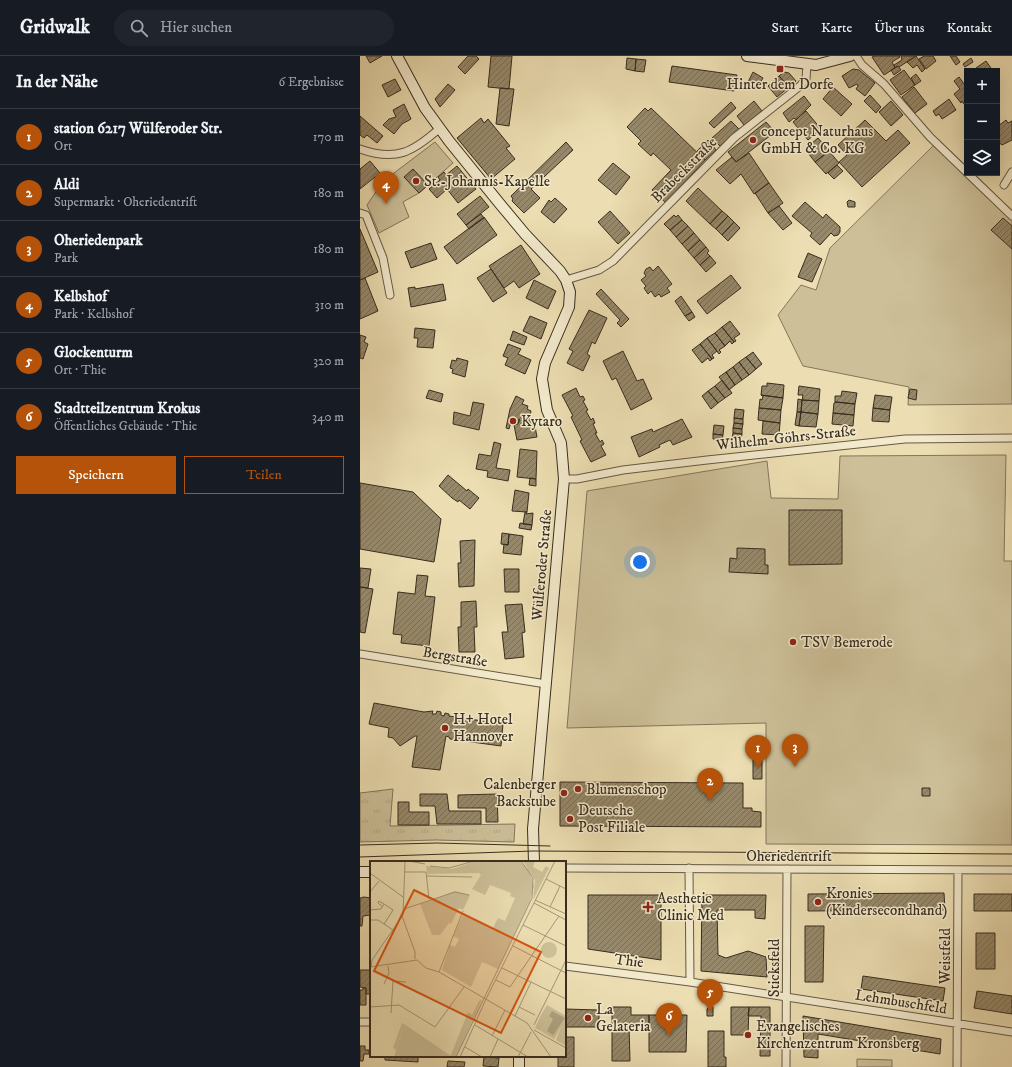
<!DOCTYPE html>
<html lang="de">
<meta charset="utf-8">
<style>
:root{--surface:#171b24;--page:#20242c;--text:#f1f3f6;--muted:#9ea1a6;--line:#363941;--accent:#b45309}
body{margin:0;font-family:"IM FELL DW Pica",serif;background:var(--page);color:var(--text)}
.controls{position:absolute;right:12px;top:12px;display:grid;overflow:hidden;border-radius:0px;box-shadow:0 4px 16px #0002}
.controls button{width:36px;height:36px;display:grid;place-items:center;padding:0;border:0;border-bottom:1px solid var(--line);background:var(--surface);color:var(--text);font:20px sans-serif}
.you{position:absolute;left:280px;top:506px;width:14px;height:14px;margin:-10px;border:3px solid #fff;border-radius:50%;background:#1a73e8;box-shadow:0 0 0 6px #1a73e833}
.badge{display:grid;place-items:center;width:26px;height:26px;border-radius:50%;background:var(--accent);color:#fff;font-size:13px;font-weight:700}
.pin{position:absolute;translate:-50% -33px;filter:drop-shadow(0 1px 2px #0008)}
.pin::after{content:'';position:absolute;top:21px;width:14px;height:12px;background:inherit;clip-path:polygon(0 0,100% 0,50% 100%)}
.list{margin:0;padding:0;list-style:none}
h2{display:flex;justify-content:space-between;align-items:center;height:52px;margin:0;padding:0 16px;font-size:17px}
h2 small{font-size:13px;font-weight:400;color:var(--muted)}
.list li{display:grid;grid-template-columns:26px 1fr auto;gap:12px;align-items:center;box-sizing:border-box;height:56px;padding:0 16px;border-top:1px solid var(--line)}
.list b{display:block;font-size:15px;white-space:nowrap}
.list p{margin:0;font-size:13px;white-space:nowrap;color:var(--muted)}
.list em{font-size:13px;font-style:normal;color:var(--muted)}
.actions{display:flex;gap:8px;padding:12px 16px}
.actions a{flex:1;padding:9px 0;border:1px solid var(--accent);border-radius:0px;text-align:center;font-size:14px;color:var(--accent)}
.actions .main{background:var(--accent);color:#fff}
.icon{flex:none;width:22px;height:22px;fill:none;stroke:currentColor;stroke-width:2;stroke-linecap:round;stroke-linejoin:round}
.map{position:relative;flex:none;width:652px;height:1011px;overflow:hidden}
header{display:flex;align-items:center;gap:24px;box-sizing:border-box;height:56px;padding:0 20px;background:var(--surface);border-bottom:1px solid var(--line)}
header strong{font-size:19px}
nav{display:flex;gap:22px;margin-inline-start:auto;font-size:14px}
.search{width:280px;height:36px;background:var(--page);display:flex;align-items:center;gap:10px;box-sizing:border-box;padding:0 14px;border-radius:22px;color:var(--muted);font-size:15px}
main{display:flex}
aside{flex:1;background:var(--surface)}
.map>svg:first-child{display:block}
.grass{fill:url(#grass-tufts);stroke:#82765c}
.park{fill:#cdc099;stroke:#82765c}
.building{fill:url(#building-hatch);stroke:#382d1e}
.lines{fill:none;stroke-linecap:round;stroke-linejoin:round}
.street-casing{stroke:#655943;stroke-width:9}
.secondary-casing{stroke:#382d1e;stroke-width:12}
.street{stroke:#f3eacd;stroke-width:7}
.secondary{stroke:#f3eacd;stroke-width:10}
.tram{stroke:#382d1e;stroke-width:1}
.poi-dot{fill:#8f2418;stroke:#f3eacd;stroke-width:1.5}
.labels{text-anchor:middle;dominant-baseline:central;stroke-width:3;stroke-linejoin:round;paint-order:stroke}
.poi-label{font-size:15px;fill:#382d1e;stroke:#f3eacd;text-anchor:start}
.street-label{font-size:15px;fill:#382d1e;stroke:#f3eacd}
.inset-road{fill:none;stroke:#a49777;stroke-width:1}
.view{fill:#d6550e;fill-opacity:0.15;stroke:#d6550e;stroke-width:2}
.inset-edge{fill:none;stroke:#382d1e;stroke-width:2}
</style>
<header>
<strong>Gridwalk</strong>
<div class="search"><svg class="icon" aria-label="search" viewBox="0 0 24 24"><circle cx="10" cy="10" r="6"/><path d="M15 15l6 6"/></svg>Hier suchen</div>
<nav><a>Start</a><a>Karte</a><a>Über uns</a><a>Kontakt</a></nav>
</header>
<main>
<aside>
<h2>In der Nähe<small>6 Ergebnisse</small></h2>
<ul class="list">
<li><span class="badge">1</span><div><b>station 6217 Wülferoder Str.</b><p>Ort</p></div><em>170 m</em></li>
<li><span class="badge">2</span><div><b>Aldi</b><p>Supermarkt · Oheriedentrift</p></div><em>180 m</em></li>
<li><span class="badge">3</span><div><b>Oheriedenpark</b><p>Park</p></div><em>180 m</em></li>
<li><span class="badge">4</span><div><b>Kelbshof</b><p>Park · Kelbshof</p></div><em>310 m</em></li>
<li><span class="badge">5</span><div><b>Glockenturm</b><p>Ort · Thie</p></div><em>320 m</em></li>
<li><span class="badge">6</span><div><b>Stadtteilzentrum Krokus</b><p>Öffentliches Gebäude · Thie</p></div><em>340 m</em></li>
</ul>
<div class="actions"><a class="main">Speichern</a><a>Teilen</a></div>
</aside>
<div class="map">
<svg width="652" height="1011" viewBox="0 0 652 1011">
<defs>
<pattern id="grass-tufts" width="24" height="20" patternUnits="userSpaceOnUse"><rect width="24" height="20" fill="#cdc099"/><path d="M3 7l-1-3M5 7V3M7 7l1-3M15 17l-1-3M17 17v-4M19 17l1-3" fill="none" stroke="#b1a583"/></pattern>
<pattern id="building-hatch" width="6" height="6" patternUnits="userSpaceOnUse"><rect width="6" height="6" fill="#96896b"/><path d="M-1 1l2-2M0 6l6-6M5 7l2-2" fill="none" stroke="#7b7057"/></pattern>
</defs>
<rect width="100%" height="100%" fill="#ecdeb2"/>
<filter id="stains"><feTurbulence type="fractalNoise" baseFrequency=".005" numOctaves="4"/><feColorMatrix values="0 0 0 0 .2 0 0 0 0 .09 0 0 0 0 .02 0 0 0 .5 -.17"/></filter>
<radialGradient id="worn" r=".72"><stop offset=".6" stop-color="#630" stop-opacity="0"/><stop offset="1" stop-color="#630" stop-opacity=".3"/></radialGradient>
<!-- grass -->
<path class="grass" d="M33 733 30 770 155 768 154 786 76 784 0 786V737Z"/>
<!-- park -->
<path class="park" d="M579 84 652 155V348L548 349 549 331 443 310 418 259 441 229 456 234 470 192Z
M75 86 93 107 59 137 43 146 49 161 19 177 7 149 22 127 30 120Z
M646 399 644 505H652V789L406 788V667L207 672 227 435 407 405 411 442 478 443 480 400Z
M497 1003 532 1004V1011H497Z"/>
<!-- building -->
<path class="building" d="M6 0H22L10 7Z
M108 0H116L119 3 105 18 98 11Z
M131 0H152L149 33 128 31Z
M515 0H539L540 1 532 6 535 12 524 19 512 1Z
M541 0H556L539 11 538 10 535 12 534 9 542 4Z
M556 0 565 13 562 16 557 9 553 12 547 6Z
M564 0H573L576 5 566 13 559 3Z
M590 0H596L600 6 596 9Z
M267 2 276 3 275 15 266 13Z
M611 2 613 6 605 11 603 8Z
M276 3 286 4 284 16 275 15Z
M626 5 633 15H613L616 12Z
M312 10 377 19 374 35 309 26Z
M538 10 541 14 534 19 531 14Z
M493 13 499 14 515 27 505 40 496 33 498 30 497 28 489 32 482 20Z
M544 14 555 29 541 39 530 24Z
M393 16 403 22 396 33 387 28Z
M424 16 429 17 436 25 429 31 419 20Z
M556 18 561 25 555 29 551 22Z
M419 20 429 31 417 41 408 30Z
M599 21 607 32V46L604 48 602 45 601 47 594 38 600 33 594 25Z
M35 23 41 34 28 41 22 29Z
M88 28 95 34 80 51 75 43Z
M473 31 492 48 481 60 463 43Z
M554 31 567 48 555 57 542 41Z
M140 32 154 33 149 70 136 68Z
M510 39 521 51 516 57 504 45Z
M444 40 451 49 436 64 434 62 429 66 423 57Z
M589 43 596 54 582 63 579 58 576 60 573 55Z
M394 45 402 55 384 69 377 60Z
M531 45 543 59 531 70 519 56Z
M371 46 376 52 354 72 349 67Z
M44 48 51 63 42 68 34 78 23 69 29 63 36 61 33 54Z
M285 52 288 55 291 52 345 104 306 147 292 134 311 114 293 97 291 100 278 88 281 85 267 71Z
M446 55 461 73 448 84 433 66Z
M0 60 23 80 17 87 7 79 4 82 0 79Z
M121 62 124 67 128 63 150 90 146 92 155 103 131 123 97 82Z
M505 64 526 85 538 74 550 87 502 131 479 106 487 99 478 89Z
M646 64 648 67 652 65V84L642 89 637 85V73L639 72 637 69 641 68Z
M371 65 379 73 360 90 352 82Z
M406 66 415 76 376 106 368 96Z
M458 82 469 95 455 106 445 93Z
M348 84 356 94 345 104 337 95Z
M206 86 213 94 171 133 180 142 164 157 152 145 153 143 151 140Z
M469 95 479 107 466 118 455 106Z
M389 97 409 127 394 138 381 118 370 128 356 114 372 101 376 106Z
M10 105 20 117 0 133V113Z
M253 107 270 121 256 139 238 124Z
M477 109 483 115 474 123 468 117Z
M97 110 116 133 98 147 87 133 77 142 69 133 80 124 78 121 84 116 86 119Z
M53 113 68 129 59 137 44 121Z
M409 127 423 147 408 157 395 137Z
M338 132 362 155 350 168 326 145Z
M120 140 129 151 106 169 97 158Z
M195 142 207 153 194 167 181 156 189 144 191 146Z
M489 144 495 146V151H488L487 146Z
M445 146 463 162 466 158 480 171V176L478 179 474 180 471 177 460 189 450 180 452 177 432 160Z
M419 150 432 167 423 174 408 157Z
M250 155 270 177 258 188 238 166Z
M362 155 368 160 356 173 350 168Z
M121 158 124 162 109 173 106 169Z
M314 159 316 161 318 159 322 164 310 174 304 168Z
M368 160 374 166 362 179 356 173Z
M124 161 137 179 97 208 84 191Z
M643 162 652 170V193L631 174Z
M322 164 328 170 316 181 310 174Z
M374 166 380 172 368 185 362 179Z
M328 170 334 177 322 188 316 181Z
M0 173 18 216 0 224Z
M334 177 340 184 328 195 322 188Z
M340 184 346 191 334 202 328 195Z
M71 187 77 203 51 212 45 196Z
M161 189 180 218 159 232 154 225 144 232 129 210Z
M346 191 349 195 347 197 350 200 340 209 334 202Z
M448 197 462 203 452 226 438 221Z
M350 200 356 207 346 216 340 209Z
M298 210 312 228 307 232 310 236 301 241 299 238 295 241 291 235 288 238 284 232 286 230 281 224 286 220 284 217 286 213 290 211 293 215Z
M131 213 147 237 133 246 117 222Z
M371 219 381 232 347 258 337 245Z
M5 222 18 255 0 263V224Z
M174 224 196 235 188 253 166 242Z
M83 228 86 244 51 251 48 232 55 231V233Z
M241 233 269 263 261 271 257 267 260 264 236 238Z
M321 240 332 256 325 260 315 245Z
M229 254 247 262 235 288 232 286 227 298 230 300 223 315 207 307 213 295 209 293Z
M332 256 335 261 329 265 325 260Z
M170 260 187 267 181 283 163 275Z
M370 265 380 278 374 282 376 285 374 286 362 271Z
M362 271 374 286 372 288 370 285 365 290 355 277Z
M55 272 75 274 73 292 57 291 58 282H54Z
M153 275 167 281 164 289 150 284Z
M355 277 365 290 359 294 361 296 359 298 347 282Z
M0 279 6 281 4 286 8 288 3 303 0 302Z
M347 282 357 295 352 299 354 302 352 303 340 288Z
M148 288 161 293 158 298 171 304 165 318 145 309 148 302 143 300Z
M340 288 352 303 350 305 348 302 342 307 332 294Z
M263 295 277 325 283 323 292 343 271 354 256 322 252 324 243 305Z
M393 296 402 308 396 313 386 301Z
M386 301 396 313 389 319 379 306Z
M97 302 108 305 105 321 92 317 93 313 90 312 92 304 96 305Z
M379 306 389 319 382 324 373 311Z
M373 311 382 324 375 329 366 316Z
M366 316 375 329 369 334 359 321Z
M362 324 372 337 365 342 355 330Z
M407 327 424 329 423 342 401 339 402 330H407Z
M355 330 365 342 358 347 348 335Z
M439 330 460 333 459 345 442 344 443 339H438Z
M216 332 220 341 223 340 225 344 223 345 228 354 226 355 231 364 233 362 235 367 233 368 237 377H235L240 386 242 384 244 388 241 390 246 399 231 406 220 385 222 384 211 361 213 360 202 339Z
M550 333 557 334 556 344 548 342Z
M69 334 83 338 81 346 66 342Z
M348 335 358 347 351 353 342 340Z
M482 335 497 337 495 348 475 346V340H481Z
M401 339 423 342 421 354 399 352 400 343 402 344 403 340Z
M515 339 532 341 530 354 513 352Z
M156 340 164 344 162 348 168 350 167 353 171 355 169 366 174 365 177 381 157 384 154 369 158 368 160 364 159 363 158 367 151 366 149 373 146 372 150 353Z
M438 343 442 344 441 356H437Z
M442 344 459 345 458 358 441 356Z
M113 346 124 348 119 374 93 368 94 356 110 360Z
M477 346 495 348 494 359 473 357 474 347Z
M399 352 421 354 420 367 398 364Z
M513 352 530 354 529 366 512 365Z
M375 353 384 354 383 363 374 362Z
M437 356H441L439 370 435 369Z
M441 356 458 358 456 371 439 370Z
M473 357 494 359 493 370 472 368Z
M374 362 383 363V368L374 367Z
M322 363 332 381 313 389 310 384 299 389 300 391 279 401 271 381 292 373 293 376Z
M403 365 420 367 419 379 402 378Z
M374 367 383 368 382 373 373 372Z
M354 369 364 370 363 379 353 378Z
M373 372 382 373V378L373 377Z
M373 377 382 378 381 384 372 383Z
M353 378 363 379 362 384 353 383Z
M134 386 141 388 136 412 150 414 148 425 127 421 128 415 116 413 119 398 131 400Z
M160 393 177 395 176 423 157 421Z
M88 419 107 435 108 433 119 442 110 453 99 444 98 446 92 442 79 430Z
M170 422 176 423V430L169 429Z
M0 427 53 436 81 463 74 506 0 493Z
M155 434 169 437 167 456 152 455Z
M429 454H482V508L429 509Z
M165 456H167L166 458 173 457 172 469 163 468Z
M160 467 172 469 171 474 159 472Z
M142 477 149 478 148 489 141 488Z
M149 478 163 480 161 499 143 497 144 488 148 489Z
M115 484 114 530 99 531 98 507H101L100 485Z
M377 492 405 493V509H408V518L369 516 370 502 377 503Z
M0 512 11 513 8 532 0 531Z
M144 513H159V536H145Z
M57 519 68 520 65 540 75 541 69 590 41 587 42 579 33 578 38 536 55 538Z
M0 531 13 533 5 577 0 576Z
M116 545 117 571H114L115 596H99L98 571H101V546Z
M162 548 165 576 162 577 164 601 145 603 142 576H148L145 549Z
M14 647 64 656 73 655 72 658H76L77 655 81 656V659L84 660 85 657 89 658V660L143 668 141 690 90 683 89 681 86 680 80 714 52 711 57 680H55L40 690 33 682 28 681 29 672 9 668Z
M393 700H402V723H393Z
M200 726 383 727V752H392V755L401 756V771L200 770Z
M562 732H570V740H562Z
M60 738H87L89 755H121V768H77L75 750H60Z
M137 738 138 766H126V752H98V739Z
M38 746H49V756H69V769H38Z
M584 837 585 854 448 855V838Z
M614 838H652V855H614Z
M228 839H301V904L228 893Z
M342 839H406L405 863 395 862V854H357L358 899 366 902 388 895 406 901 407 921 341 915Z
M4 841 11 842V859L3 860 2 870H0V842Z
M445 870H464L463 926H445Z
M616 877H635V913H616Z
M0 914H11V938H6V932L0 931Z
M503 920 585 932 583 945 501 933Z
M3 932H6V949H0V934H3Z
M617 935 652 940V958L614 952Z
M252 951H271V959H289V969L269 970 270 1005H252Z
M349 951H353V960H347V953Z
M371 951H389L388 979H371Z
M389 951H410V1000H400L401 960H388Z
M205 953 239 954V971H205Z
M289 959H327L326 996H289Z
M443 960 581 983 580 998 458 978V1002L444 1001Z
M348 975H364V1001H366V1011H348Z
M205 981H214V1011H198V1000H205Z
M0 990H5V994H9V998H4L3 1005H0Z
M25 1000H58V1006L25 1004Z
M124 1001 139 1002 138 1011 123 1010Z
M88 1005 105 1006 104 1011H87Z"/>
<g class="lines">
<!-- street casing -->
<g class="street-casing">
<path id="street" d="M496 0 502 9 524 28 570 81 652 160
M0 93C36 106 53 96 80 72
M644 129 652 116
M0 157 6 159 23 202 30 239
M206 224 239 214 253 205 374 82 440 30 446 23 447 9
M204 423H217L263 414 347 404 545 383 652 382
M0 598 186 628
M205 812 652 814
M329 812 330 926
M205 910 330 926 652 976
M0 966H11
M426 1011 427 813
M597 1011 598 814"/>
</g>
<!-- secondary casing -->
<g class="secondary-casing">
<path id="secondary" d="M37 0 65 52 89 85 140 148 165 178 200 215 206 224 210 236 209 251 185 307 182 323 187 354 201 387 204 423 173 773 174 806
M387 0 456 9 490 0
M0 816H11
M159 1011V1000"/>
</g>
<!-- street -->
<use href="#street" class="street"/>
<!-- secondary -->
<use href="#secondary" class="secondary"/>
<!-- tram -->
<path class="tram" d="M0 789 77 787 190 790
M0 801 173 795 652 798"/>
</g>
<!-- markers -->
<g class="poi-dot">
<rect x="416" y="9" width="8" height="8" rx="2"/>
<circle cx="393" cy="84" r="4"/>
<circle cx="56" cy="125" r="4"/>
<circle cx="153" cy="365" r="4"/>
<circle cx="433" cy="586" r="4"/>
<circle cx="85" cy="672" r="4"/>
<circle cx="218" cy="733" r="4"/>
<circle cx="204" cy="737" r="4"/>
<circle cx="210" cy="763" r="4"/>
<circle cx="458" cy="846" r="4"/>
<path d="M286 845h4v4h4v4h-4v4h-4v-4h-4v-4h4z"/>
<circle cx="228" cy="962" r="4"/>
<circle cx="388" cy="979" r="4"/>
</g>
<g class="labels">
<!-- poi labels -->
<g class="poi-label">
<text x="420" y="28" text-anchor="middle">Hinter dem Dorfe</text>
<text x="401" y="75">concept Naturhaus<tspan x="401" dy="17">GmbH &amp; Co. KG</tspan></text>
<text x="64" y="125">St.-Johannis-Kapelle</text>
<text x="161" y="365">Kytaro</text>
<text x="441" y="586">TSV Bemerode</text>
<text x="93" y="663">H+ Hotel<tspan x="93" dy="17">Hannover</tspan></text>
<text x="196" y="728" text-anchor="end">Calenberger<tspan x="196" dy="17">Backstube</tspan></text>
<text x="226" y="733">Blumenschop</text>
<text x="218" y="754">Deutsche<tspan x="218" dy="17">Post Filiale</tspan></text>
<text x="466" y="837">Kronies<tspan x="466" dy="17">(Kindersecondhand)</tspan></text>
<text x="297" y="842">Aesthetic<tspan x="297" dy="17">Clinic Med</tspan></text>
<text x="236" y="953">La<tspan x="236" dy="17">Gelateria</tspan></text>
<text x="396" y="970">Evangelisches<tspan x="396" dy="17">Kirchenzentrum Kronsberg</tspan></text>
</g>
<!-- street labels -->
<g class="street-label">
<text transform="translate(324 114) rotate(-45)">Brabeckstraße</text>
<text transform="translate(426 382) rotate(-6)">Wilhelm-Göhrs-Straße</text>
<text transform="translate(182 509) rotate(-85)">Wülferoder Straße</text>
<text transform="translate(95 601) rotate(9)">Bergstraße</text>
<text x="429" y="800">Oheriedentrift</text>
<text transform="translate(585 900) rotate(-90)">Weistfeld</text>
<text transform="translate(269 905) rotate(7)">Thie</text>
<text transform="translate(414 912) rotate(-90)">Sticksfeld</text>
<text transform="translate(541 946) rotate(9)">Lehmbuschfeld</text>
</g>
</g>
<!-- overview -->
<g transform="translate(10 805)">
<rect width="196" height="196" fill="#ecdeb2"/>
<path d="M110 138 112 139 86 196H80L98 151 102 154ZM170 156 177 160 171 170 165 167Z" fill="#cdc099"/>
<path d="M177 144 196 155V185L186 179 191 166 184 178 171 170 177 160 170 156ZM32 162 34 163 26 189 23 187Z" fill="#cdc099"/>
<path d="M106 0H150L159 9 164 25 159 43 128 108 112 101 101 126 72 109 80 84 85 86 89 78 83 75 93 54 123 67 128 57 135 60 145 37 140 35 141 32 120 24 115 34 102 28 111 14 109 12 57 13 56 5 82 8ZM153 0H165L163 6 172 11 176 5 179 7 163 39 165 19ZM85 30 100 34 93 49 89 47 81 63 79 62 70 74H62L50 43ZM171 89a8 8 0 1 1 16 0a8 8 0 1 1-16 0ZM34 163 81 195 80 196H24Z" fill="#cdc099"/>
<path d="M182 150 195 157 183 174 177 170 183 158 179 155Z" fill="#afa280"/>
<path class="inset-road" d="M39 0 55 3M60 5 79 7 104 0M34 11H56L59 38M0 12 33 36M57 15 102 16M176 18 196 28M0 31 9 20M165 39 196 53M164 42 196 59M13 46 8 42 9 40 14 43M180 46 190 25M34 48 85 31 99 34M0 49 11 48 14 43 23 49 14 63M32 55 45 91V98M0 59H8L23 69M153 64 196 85M143 85 196 112M0 106 47 99 56 107 69 111 157 162 181 196M1 106 2 99 33 54 35 0M132 107 196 138M69 111 93 50M126 119 140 126 189 55M14 123 19 112 18 105M116 138 185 0M0 146 29 144 65 166 94 126M149 146 165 154M21 152 23 120 36 121M145 155 161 121M105 164 158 196M164 164 196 99M164 169 196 187M122 175 135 149M95 186 112 196M86 196 162 37 163 17 151 0M90 196 116 138M120 196 128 178M148 196 161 171"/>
<path class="view" d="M44 29 171 91 131 172 4 110Z"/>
<rect width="196" height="196" class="inset-edge"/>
</g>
<rect width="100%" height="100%" filter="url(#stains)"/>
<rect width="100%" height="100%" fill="url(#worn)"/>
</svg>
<div class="controls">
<button>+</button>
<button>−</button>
<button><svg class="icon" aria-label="layers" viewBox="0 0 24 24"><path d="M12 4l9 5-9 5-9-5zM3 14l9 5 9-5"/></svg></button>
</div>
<div class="you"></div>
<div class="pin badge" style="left:398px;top:712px">1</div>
<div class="pin badge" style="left:350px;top:745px">2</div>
<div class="pin badge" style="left:435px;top:711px">3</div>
<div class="pin badge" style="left:26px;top:148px">4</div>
<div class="pin badge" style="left:350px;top:956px">5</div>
<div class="pin badge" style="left:309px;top:980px">6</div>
</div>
</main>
